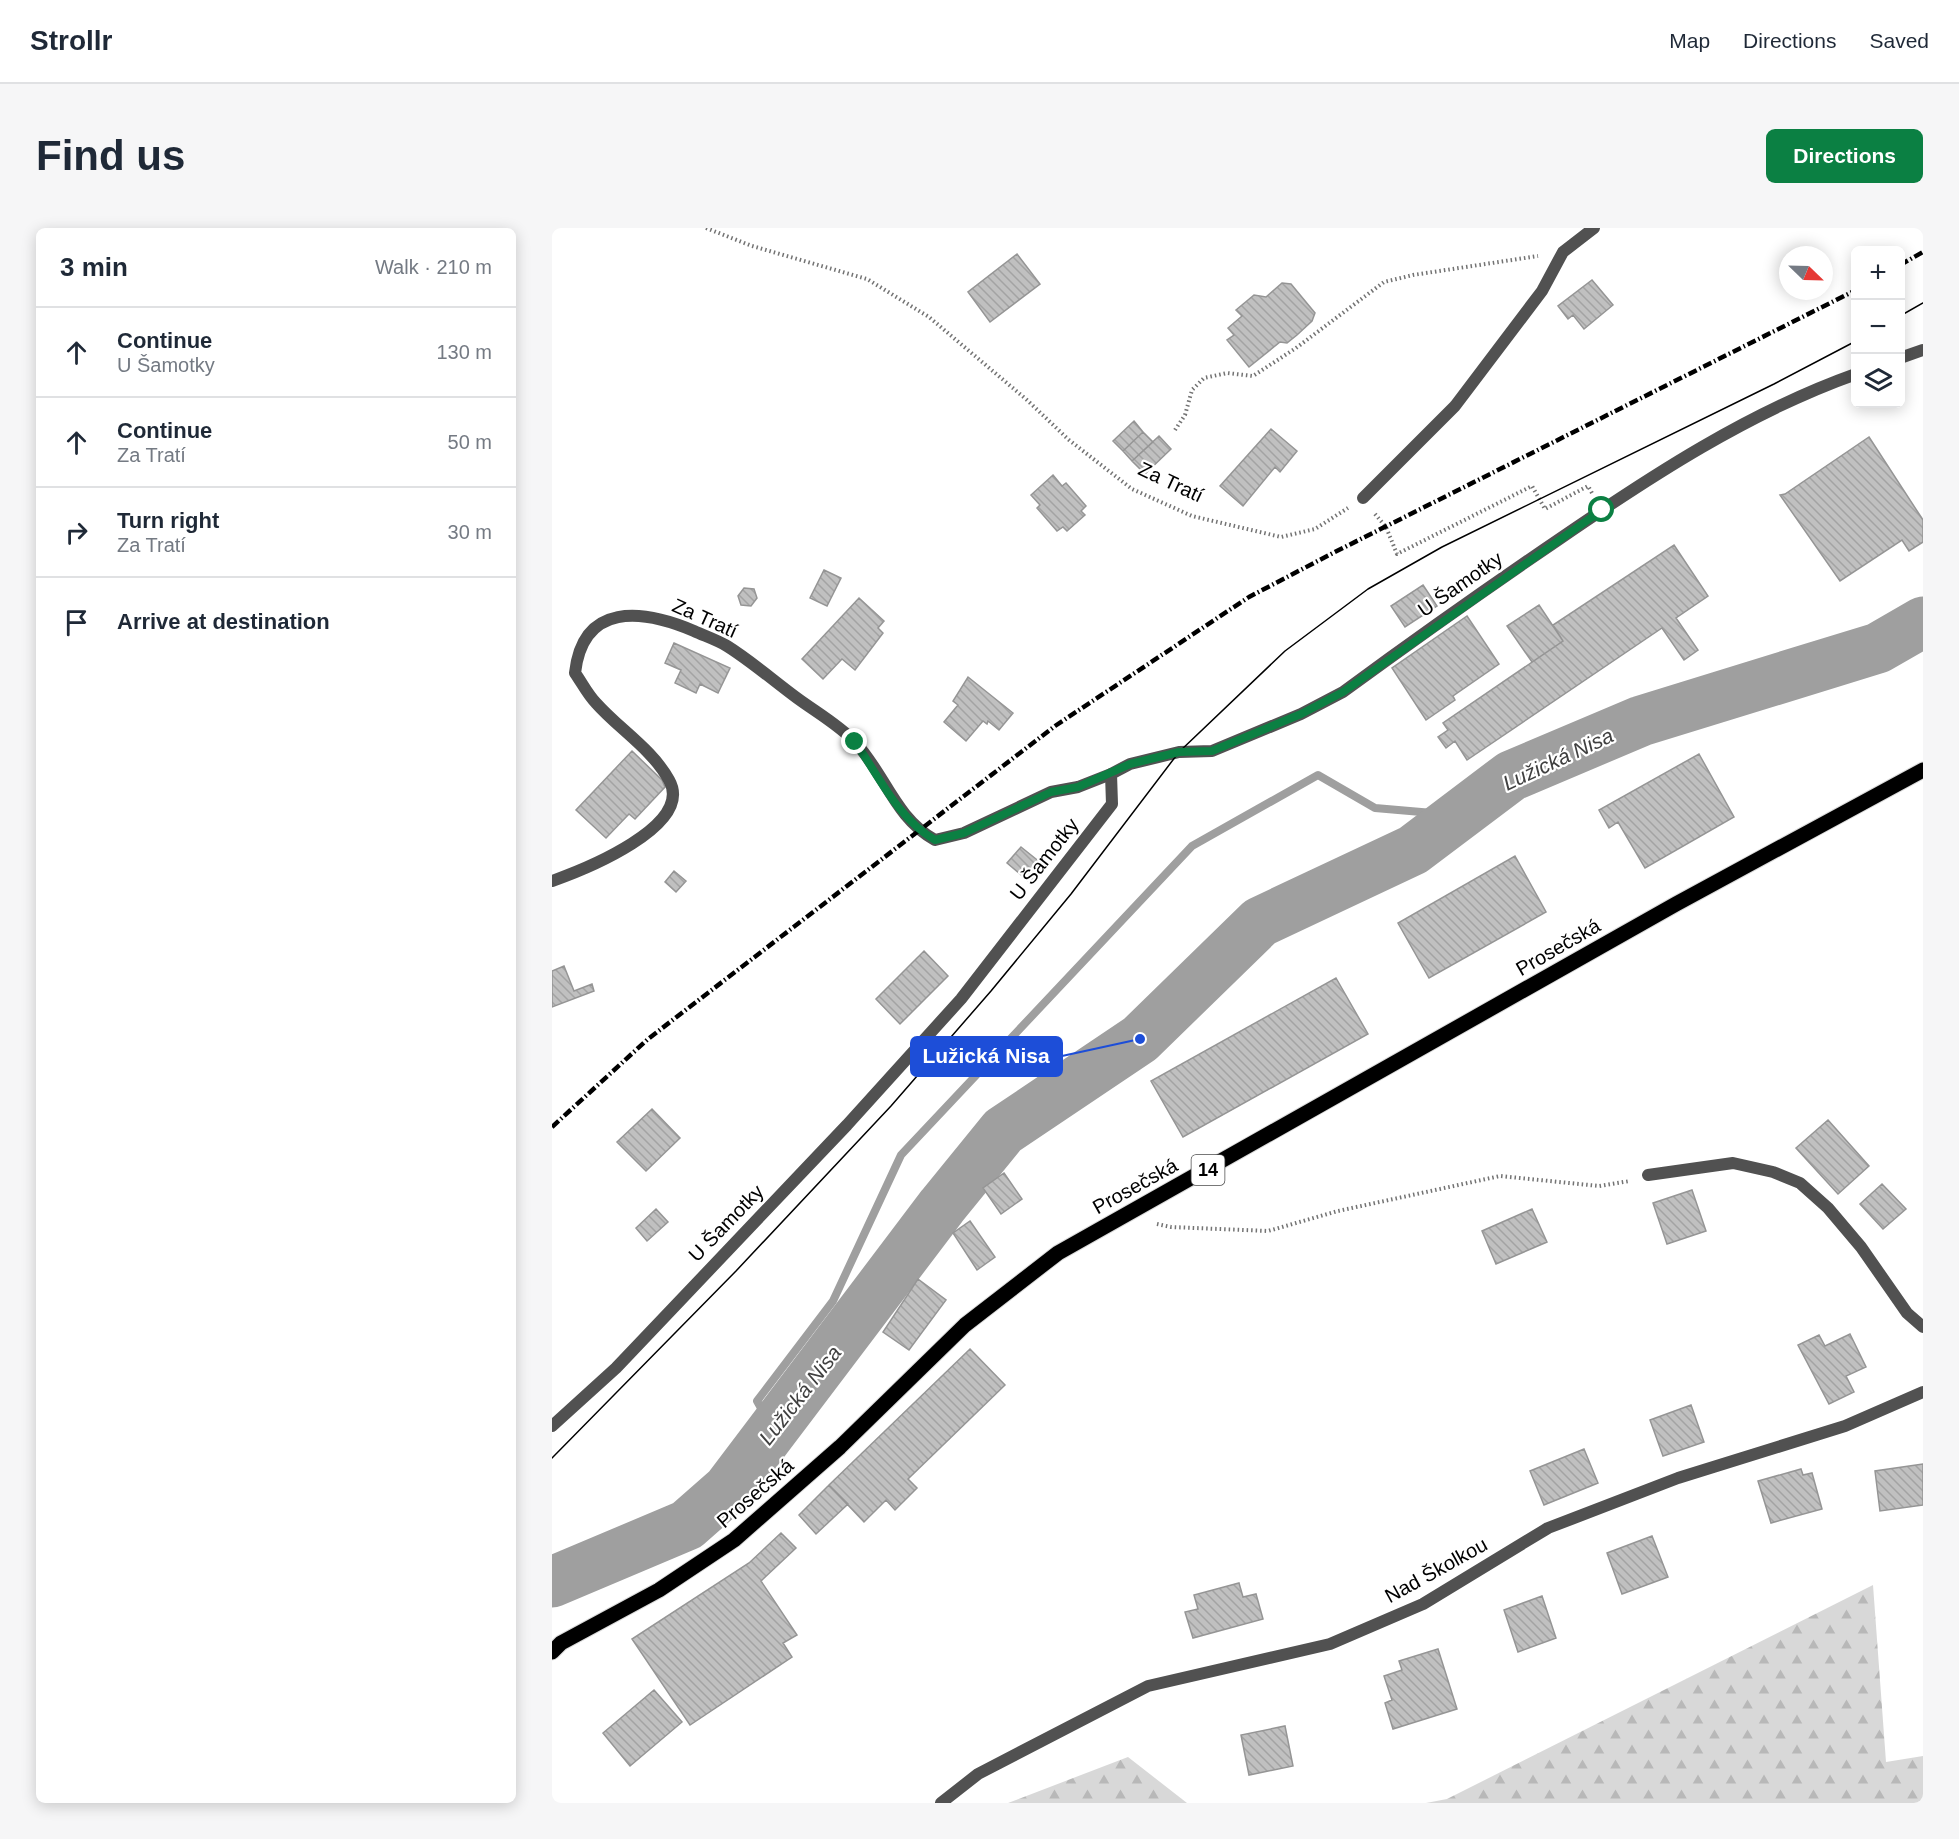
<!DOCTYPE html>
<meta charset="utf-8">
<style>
:root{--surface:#fff;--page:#f6f6f7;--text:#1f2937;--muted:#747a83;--line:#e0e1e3;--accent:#0b8043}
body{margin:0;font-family:Helvetica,sans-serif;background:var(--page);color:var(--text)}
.controls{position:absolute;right:18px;top:18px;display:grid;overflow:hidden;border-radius:9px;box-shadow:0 3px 15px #0003}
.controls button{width:54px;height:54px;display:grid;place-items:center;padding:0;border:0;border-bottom:2px solid var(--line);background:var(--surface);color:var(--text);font:30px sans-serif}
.compass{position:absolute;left:1227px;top:18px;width:54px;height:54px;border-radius:50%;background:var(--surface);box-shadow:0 3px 15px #0003;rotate:113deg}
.stop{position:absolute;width:18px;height:18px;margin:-14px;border:4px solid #0b8043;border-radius:50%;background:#fff}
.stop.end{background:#0b8043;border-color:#fff;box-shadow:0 2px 6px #0008}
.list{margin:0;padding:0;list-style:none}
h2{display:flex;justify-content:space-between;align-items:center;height:78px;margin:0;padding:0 24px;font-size:26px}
h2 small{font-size:20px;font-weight:400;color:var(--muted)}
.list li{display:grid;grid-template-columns:39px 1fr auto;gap:18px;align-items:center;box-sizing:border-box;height:90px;padding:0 24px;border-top:2px solid var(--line)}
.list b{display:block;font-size:22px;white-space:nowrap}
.list p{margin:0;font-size:20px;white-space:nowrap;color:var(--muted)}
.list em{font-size:20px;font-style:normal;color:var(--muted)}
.icon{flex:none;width:33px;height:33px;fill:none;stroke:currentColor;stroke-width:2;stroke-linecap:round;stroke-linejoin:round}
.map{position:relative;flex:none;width:1371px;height:1575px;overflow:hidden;border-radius:9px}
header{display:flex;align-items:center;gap:36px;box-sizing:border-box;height:84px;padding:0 30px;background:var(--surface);border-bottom:2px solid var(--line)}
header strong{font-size:28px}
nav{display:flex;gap:33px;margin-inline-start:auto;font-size:21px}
.intro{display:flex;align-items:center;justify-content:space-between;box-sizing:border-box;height:144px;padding:0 36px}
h1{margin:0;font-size:42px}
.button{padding:15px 27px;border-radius:9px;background:var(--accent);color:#fff;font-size:21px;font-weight:700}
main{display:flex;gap:36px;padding:0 36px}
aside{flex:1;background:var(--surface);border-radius:9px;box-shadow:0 3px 15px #0003}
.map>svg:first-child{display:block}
.forest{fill:url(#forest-firs)}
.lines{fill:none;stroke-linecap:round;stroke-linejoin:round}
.stream{stroke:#9f9f9f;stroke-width:8}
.river{stroke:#9f9f9f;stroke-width:51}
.building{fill:url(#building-back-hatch);stroke:#959595;stroke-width:1.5}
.primary-casing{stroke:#dbdbdb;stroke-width:17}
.path{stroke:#737373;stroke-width:4;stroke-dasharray:1.5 3;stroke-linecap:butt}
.service{stroke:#515151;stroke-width:12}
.minor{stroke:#515151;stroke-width:12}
.primary{stroke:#000;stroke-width:15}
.tram{stroke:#000;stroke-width:1.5}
.rail{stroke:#000;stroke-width:4.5;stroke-dasharray:9 3 1.5 3;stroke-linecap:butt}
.route{stroke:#0b8043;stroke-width:8}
.labels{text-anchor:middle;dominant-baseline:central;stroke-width:4.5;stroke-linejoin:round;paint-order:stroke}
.shield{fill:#fff;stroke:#4c4c4c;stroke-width:1.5}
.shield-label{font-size:18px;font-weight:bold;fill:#000}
.street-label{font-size:20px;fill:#000;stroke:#fff}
.water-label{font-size:21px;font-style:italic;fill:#404040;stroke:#fff}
.leader{fill:none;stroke:#1d4ed8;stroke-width:2}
.callout-dot{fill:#1d4ed8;stroke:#fff;stroke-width:2}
.callout{fill:#1d4ed8;stroke:#1d4ed8;stroke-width:2}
.callout-label{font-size:21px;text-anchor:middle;font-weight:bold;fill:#fff}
</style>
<header>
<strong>Strollr</strong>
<nav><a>Map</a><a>Directions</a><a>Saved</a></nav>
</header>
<div class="intro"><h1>Find us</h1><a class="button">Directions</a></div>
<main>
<aside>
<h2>3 min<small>Walk · 210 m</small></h2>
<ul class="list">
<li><svg class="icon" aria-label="ahead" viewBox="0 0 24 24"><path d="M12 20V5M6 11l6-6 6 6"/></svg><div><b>Continue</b><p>U Šamotky</p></div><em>130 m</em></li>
<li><svg class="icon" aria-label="ahead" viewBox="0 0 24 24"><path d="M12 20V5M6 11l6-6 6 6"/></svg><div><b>Continue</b><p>Za Tratí</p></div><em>50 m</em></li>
<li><svg class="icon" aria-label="right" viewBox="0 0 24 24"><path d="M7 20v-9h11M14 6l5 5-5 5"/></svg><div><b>Turn right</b><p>Za Tratí</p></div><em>30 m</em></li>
<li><svg class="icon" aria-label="arrive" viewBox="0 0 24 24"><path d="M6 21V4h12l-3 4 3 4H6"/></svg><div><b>Arrive at destination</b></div></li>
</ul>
</aside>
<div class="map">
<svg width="1371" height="1575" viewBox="0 0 1371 1575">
<defs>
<pattern id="forest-firs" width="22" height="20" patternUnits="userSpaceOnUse" patternTransform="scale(1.5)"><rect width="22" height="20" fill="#d8d8d8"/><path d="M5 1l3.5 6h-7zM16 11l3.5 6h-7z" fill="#b8b8b8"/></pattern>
<pattern id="building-back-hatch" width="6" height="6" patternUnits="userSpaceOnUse" patternTransform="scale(1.5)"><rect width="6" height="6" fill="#c0c0c0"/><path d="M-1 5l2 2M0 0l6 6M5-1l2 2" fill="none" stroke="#a3a3a3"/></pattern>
</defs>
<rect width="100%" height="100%" fill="#fff"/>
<!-- forest -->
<path class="forest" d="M1321 1357 1334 1534 1371 1528V1575H874L895 1571Z
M576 1529 635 1575H456Z"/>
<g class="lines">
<!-- stream -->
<path class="stream" d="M222 1203 205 1173 281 1073 349 927 640 618 766 547 823 580 904 587"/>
<!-- river -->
<path class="river" d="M0 1354 135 1297 176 1261 390 978 451 903 588 811 708 694 861 622 959 548 1089 493 1326 420 1371 394"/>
</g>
<!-- building -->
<path class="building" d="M465 26 488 56 438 94 416 64Z
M1040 52 1061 77 1032 101 1021 87 1016 91 1006 78Z
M730 55 739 56 763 85 760 93 745 107 735 115 728 114 697 139 675 112 682 107 676 100 690 88 684 82 702 67 714 69Z
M582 193 591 204 571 223 561 213Z
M719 201 745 223 728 244 723 239 691 278 668 258Z
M591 204 601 214 580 233 571 223Z
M607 208 619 221 593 246 580 233Z
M1317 209 1371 292V314L1357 323 1350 312 1288 353 1228 267 1233 266Z
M501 247 510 258 514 255 534 278 529 283 533 287 515 303 511 299 505 303 485 280 488 277 479 267Z
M1122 317 1156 368 1124 390 1146 422 1132 432 1110 400 915 532 903 513 894 520 886 509 896 502 891 495 1011 413 1001 397Z
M272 342 289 350 275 378 258 370Z
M871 357 885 378 853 399 839 378Z
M192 360 202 361 205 370 199 378 189 377 186 368Z
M307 370 332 393 326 400 331 405 303 442 290 431 271 451 250 431Z
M987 377 1011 413 980 434 955 398Z
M915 388 947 436 901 468 903 472 874 492 840 440Z
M122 415 178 440 166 465 148 456 144 465 123 455 129 442 113 435Z
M416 449 461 485 447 502 436 493 435 496 431 493 414 513 392 494 406 477 401 473Z
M80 523 110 552 113 559 83 591 77 586 54 610 24 582Z
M1147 526 1182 589 1093 640 1066 594 1057 600 1047 582Z
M469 619 494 639 480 656 455 635Z
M963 628 994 684 877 750 846 695Z
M122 643 134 653 124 664 113 654Z
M372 723 396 748 348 796 324 771Z
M12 738 22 763 40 756 42 763 0 779V743Z
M784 750 816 806 631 909 599 853Z
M100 881 128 910 94 943 65 914Z
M1276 892 1317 938 1286 966 1244 920Z
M452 945 470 971 449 986 431 960Z
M1330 956 1354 981 1331 1001 1308 976Z
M1140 962 1154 1003 1115 1016 1101 975Z
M104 981 116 994 95 1013 84 1000Z
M980 981 995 1014 944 1036 930 1003Z
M418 993 443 1029 425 1042 401 1005Z
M366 1051 394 1072 357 1122 331 1104Z
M1298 1106 1314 1139 1294 1148 1302 1164 1277 1176 1246 1117 1267 1107 1273 1118Z
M418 1121 453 1157 356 1251 365 1260 343 1282 334 1272 312 1294 277 1257Z
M1139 1177 1152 1214 1111 1228 1098 1192Z
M1032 1221 1046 1255 992 1277 978 1243Z
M1371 1236V1277L1328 1283 1323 1243Z
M1249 1241 1251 1247 1260 1245 1270 1281 1219 1295 1206 1253Z
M277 1257 296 1276 264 1306 247 1287Z
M229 1305 244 1320 209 1353 245 1407 231 1415 240 1429 138 1497 80 1411 197 1335Z
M1100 1308 1116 1349 1070 1366 1055 1325Z
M687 1355 691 1369 704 1366 711 1391 641 1410 633 1384 646 1381 642 1367Z
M990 1368 1004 1410 966 1424 952 1382Z
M886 1421 905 1481 841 1501 833 1475 840 1472 832 1448 850 1442 847 1433Z
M102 1462 130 1494 78 1538 51 1505Z
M733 1498 741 1538 697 1547 689 1507Z"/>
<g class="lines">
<!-- primary casing -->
<g class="primary-casing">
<path id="primary" d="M0 1424 9 1415 107 1362 182 1312 288 1219 413 1097 506 1025 1124 676 1371 542"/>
</g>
<!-- path -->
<path class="path" d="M154 0 200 18 315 51 377 89 475 172 517 212 580 261 640 288 729 309 763 301 796 280
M623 202 633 187 640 162 652 150 675 145 701 148 744 120 832 54 861 47 986 28
M823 286 834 299 845 326 980 258 993 281 1036 258 1040 265
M605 996 619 999 716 1003 786 983 948 948 1047 958 1078 953"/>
<!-- service -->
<path class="service" d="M0 653C31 642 143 598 117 552 100 521 67 501 44 475 36 467 30 455 23 445 31 374 90 381 142 403 153 408 165 412 175 418 199 433 222 453 245 470 264 484 287 497 303 514 333 546 343 590 383 612L412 605 499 564 526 559 559 546"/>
<!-- minor -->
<path class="minor" d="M1348 130 1371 122
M811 270 903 178 990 63 1011 24 1042 0
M1096 947 1181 935 1221 944 1248 955 1276 980 1309 1019 1355 1085 1371 1099
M0 1198 64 1140 295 897 409 771 560 576 559 546 578 536 627 524 660 523 749 486 791 464C862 412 934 361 1006 312 1099 248 1197 184 1304 146
M389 1575 426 1546 596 1458 778 1416 871 1376 996 1300 1126 1250 1293 1198 1371 1164"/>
<!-- primary -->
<use href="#primary" class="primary"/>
<!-- tram -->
<path class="tram" d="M1348 88 1371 75
M0 1230 184 1043 339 878 439 763 519 666 627 524 733 423 816 361 890 319 1222 156 1304 113"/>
<!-- rail -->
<path class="rail" d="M1348 37 1371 24
M0 899 96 811 503 498 697 369 781 325 1304 62"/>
</g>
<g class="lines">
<!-- route -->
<path class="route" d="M303 514C327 548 346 591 383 612L412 605 499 564 526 559 578 536 627 524 660 523 749 486 791 464 1050 282"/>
</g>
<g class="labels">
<!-- shield labels -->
<rect class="shield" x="639.5" y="927" width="33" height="30" rx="4.5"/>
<g class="shield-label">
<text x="656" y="942">14</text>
</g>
<!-- street labels -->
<g class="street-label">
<text transform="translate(619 254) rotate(25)">Za Tratí</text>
<text transform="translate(908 356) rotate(-35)">U Šamotky</text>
<text transform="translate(153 390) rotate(24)">Za Tratí</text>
<text transform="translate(492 631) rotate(-52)">U Šamotky</text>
<text transform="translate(1006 719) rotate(-30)">Prosečská</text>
<text transform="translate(583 958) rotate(-29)">Prosečská</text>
<text transform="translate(174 995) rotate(-46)">U Šamotky</text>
<text transform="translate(203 1265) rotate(-41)">Prosečská</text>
<text transform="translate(884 1342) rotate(-29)">Nad Školkou</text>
</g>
<!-- water labels -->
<g class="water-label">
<text transform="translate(1006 531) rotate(-25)">Lužická Nisa</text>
<text transform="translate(248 1167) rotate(-52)">Lužická Nisa</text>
</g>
</g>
<!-- callouts -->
<path class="leader" d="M588 811L510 828"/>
<circle class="callout-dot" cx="588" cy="811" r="6"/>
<rect class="callout" x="359" y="809" width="151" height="39" rx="6"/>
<g class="callout-label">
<text x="434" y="835">Lužická Nisa</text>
</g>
</svg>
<div class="controls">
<button>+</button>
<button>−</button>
<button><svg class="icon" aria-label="layers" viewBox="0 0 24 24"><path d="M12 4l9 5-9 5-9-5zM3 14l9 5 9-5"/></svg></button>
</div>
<svg class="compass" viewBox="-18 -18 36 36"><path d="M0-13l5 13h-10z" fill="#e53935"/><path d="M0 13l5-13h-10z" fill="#747a83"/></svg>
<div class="stop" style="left:1050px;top:282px"></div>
<div class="stop end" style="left:303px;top:514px"></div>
</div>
</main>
